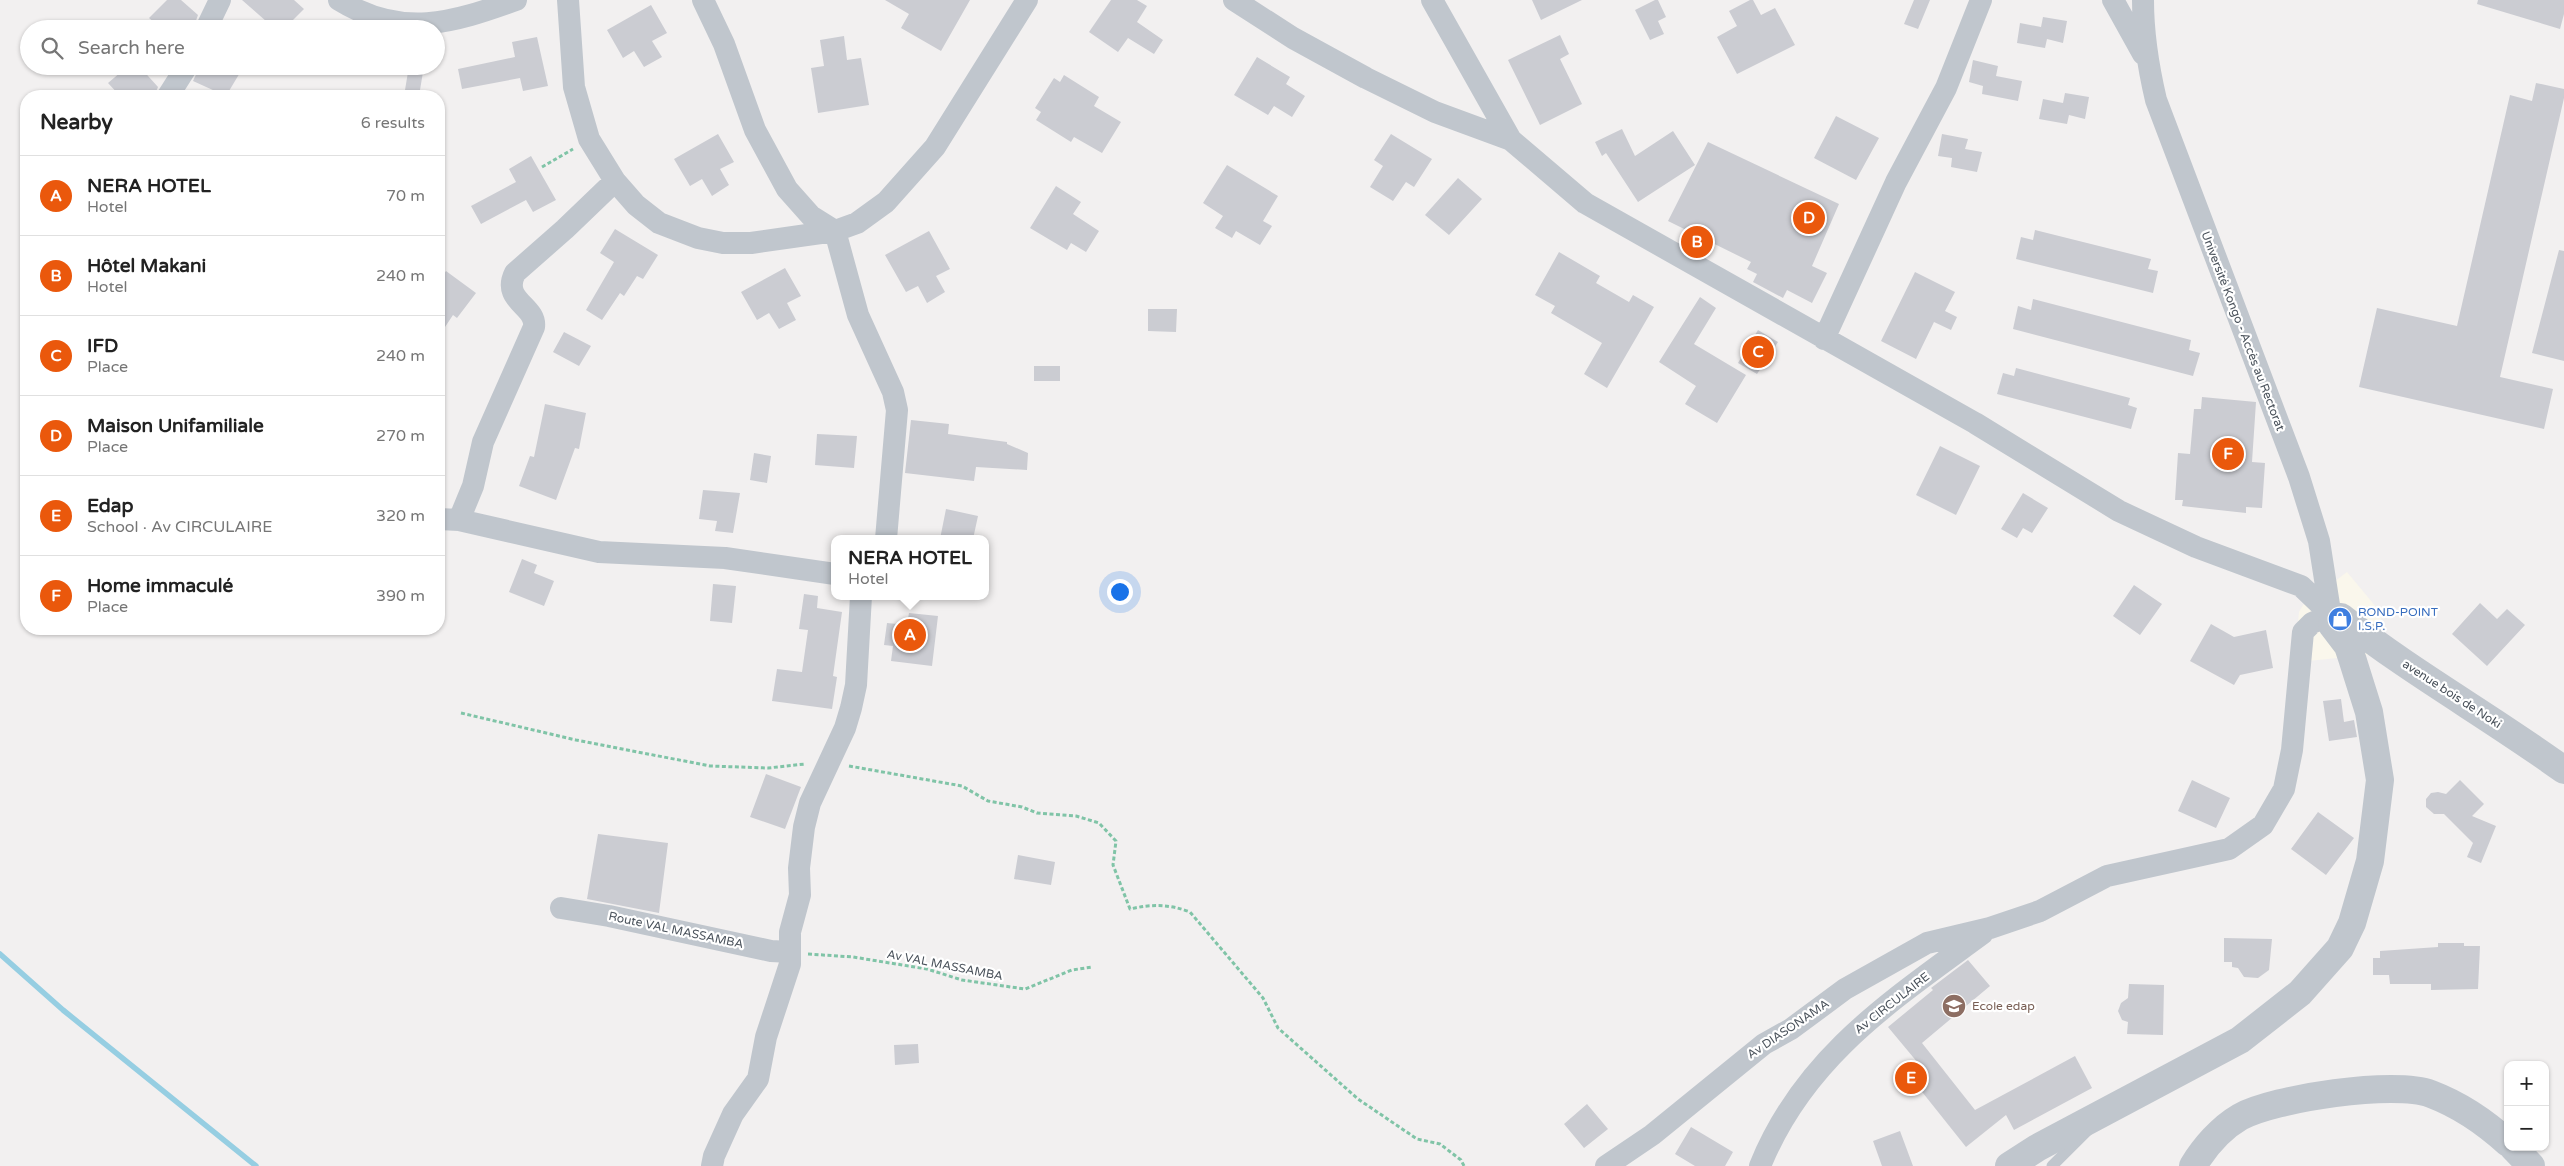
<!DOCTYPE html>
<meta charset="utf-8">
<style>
:root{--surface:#fff;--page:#f2f2f2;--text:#222;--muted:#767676;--line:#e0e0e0;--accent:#ea580c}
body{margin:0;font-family:"Varela Round",sans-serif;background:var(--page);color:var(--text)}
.controls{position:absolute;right:15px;bottom:15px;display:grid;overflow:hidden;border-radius:10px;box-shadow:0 1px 4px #0004}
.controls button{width:45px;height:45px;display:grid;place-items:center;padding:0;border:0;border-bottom:1px solid var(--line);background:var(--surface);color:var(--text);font:25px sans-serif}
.you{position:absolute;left:1119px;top:591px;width:18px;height:18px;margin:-12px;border:4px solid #fff;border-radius:50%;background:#1a73e8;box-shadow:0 0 0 8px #1a73e833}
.badge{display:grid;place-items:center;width:32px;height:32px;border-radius:50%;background:var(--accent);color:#fff;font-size:16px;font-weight:700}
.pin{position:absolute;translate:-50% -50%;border:2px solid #fff;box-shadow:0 1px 5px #0006}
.popup{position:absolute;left:831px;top:535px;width:158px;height:65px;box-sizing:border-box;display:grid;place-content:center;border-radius:10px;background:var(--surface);filter:drop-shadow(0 1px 4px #0005);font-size:16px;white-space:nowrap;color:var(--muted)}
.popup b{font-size:19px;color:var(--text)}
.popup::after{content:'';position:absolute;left:50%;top:100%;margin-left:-10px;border:10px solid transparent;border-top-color:var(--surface)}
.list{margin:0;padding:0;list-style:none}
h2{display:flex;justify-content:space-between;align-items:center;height:65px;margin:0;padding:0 20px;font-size:21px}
h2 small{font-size:16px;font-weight:400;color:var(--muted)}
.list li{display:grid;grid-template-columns:32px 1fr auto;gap:15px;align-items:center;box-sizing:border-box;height:80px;padding:0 20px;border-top:1px solid var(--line)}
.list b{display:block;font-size:19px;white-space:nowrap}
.list p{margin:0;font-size:16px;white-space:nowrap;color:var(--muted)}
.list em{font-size:16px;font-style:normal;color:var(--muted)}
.icon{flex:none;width:28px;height:28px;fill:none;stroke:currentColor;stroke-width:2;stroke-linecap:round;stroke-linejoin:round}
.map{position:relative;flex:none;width:2564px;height:1166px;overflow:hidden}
.search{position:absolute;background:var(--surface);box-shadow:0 1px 4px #0004;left:20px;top:20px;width:425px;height:55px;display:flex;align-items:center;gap:12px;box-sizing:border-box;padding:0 18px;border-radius:28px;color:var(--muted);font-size:19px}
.panel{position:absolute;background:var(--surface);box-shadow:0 1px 4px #0004;left:20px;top:90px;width:425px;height:545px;border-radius:20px}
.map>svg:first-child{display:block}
.commercial{fill:#faf7ec}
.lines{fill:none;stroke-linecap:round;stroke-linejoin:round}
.stream{stroke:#96cee2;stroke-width:5.5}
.building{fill:#cbccd2}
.path{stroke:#80c4a7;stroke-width:3;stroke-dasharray:4 2.5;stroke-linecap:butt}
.service{stroke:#c0c6cd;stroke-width:11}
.minor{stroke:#c0c6cd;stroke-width:22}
.tertiary{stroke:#c0c6cd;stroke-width:28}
.labels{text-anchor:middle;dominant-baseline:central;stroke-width:4.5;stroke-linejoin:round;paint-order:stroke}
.street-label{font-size:12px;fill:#4a525b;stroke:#fff}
.shop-label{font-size:12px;fill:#366cbe;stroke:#fff;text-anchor:start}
.education-label{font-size:12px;fill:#785e54;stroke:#fff;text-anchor:start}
</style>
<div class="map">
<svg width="2564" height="1166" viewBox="0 0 2564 1166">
<rect width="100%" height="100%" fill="#f2f0f0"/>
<!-- commercial -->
<path class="commercial" d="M2347 572 2382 614 2376 654 2308 661 2298 623 2299 612 2303 605Z"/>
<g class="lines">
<!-- stream -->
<path class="stream" d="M0 954 63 1010 256 1166"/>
</g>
<!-- building -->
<path class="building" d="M167 0H181L198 15 193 29H162L149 18Z
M242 0H294L304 9 284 29H275Z
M885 0H970L941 51 901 28 909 14Z
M1111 0H1137L1147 6 1137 22 1163 40 1154 54 1128 38 1118 52 1089 32Z
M1532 0H1582L1541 20Z
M1655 0H1658L1666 17 1658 21 1664 34 1650 40 1635 10Z
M1750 0H1753L1761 15 1775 8 1795 45 1737 74 1717 37 1737 26 1729 11Z
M1914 0H1930L1918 29 1904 24Z
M2478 0H2564V14L2560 29 2477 4Z
M651 5 667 33 652 41 662 57 644 67 634 51 623 58 607 30Z
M2043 17 2067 21 2063 43 2047 39 2045 48 2017 43 2020 23 2041 27Z
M1560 35 1569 54 1560 59 1582 104 1540 125 1508 60Z
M844 36 847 60 861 58 869 105 818 113 811 68 824 66 820 40Z
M537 37 548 86 523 91 520 78 462 89 458 69 515 57 512 42Z
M1257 57 1290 77 1286 84 1305 96 1292 117 1274 106 1268 115 1234 95Z
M1973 60 1998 66 1996 76 2022 81 2018 101 1982 94 1983 86 1969 82Z
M128 66H139L158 87 155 94 153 96H120L108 83Z
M200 66H244L226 96 193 81Z
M409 66H424L419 96H404Z
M1064 75 1099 97 1094 106 1121 122 1102 153 1074 137 1071 142 1036 120 1041 112 1035 108 1054 78 1060 82Z
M2536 83 2564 89V98L2500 377 2553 389 2544 429 2359 387 2377 308 2457 326 2510 95 2532 101Z
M2065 93 2089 97 2085 119 2069 115 2067 124 2039 119 2043 99 2063 103Z
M1836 116 1879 138 1856 180 1814 158Z
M1622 129 1635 156 1673 131 1695 165 1638 202 1606 153 1602 156 1595 142Z
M718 134 734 162 720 169 729 185 712 196 702 179 690 186 674 159Z
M1391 134 1432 159 1414 187 1406 182 1393 201 1370 187 1383 166 1374 160Z
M1942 134 1968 139 1965 149 1982 152 1977 172 1951 167 1952 158 1938 156Z
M1708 142 1839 204 1812 266 1827 273 1812 303 1787 290 1783 298 1753 282 1757 274 1747 269 1751 262 1668 221Z
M531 156 556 200 533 212 526 200 481 224 471 206 516 182 509 169Z
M1227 165 1278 196 1263 221 1272 226 1260 245 1236 231 1232 238 1215 228 1223 216 1203 203Z
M1458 178 1482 199 1449 235 1425 215Z
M1056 186 1081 202 1073 214 1099 231 1086 252 1071 243 1067 250 1030 228Z
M615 229 658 255 643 279 637 276 624 296 620 293 602 320 586 310 614 262 600 253Z
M2035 230 2151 259 2148 269 2158 271 2153 293 2016 259 2021 237 2033 240Z
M929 231 950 269 936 276 945 292 927 303 918 286 906 292 885 255Z
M2559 250 2564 251V361L2532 353Z
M1559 252 1600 276 1596 283 1629 302 1633 295 1654 307 1607 388 1584 374 1602 343 1551 313 1555 306 1535 295Z
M785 268 801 296 787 303 796 320 779 329 769 313 757 320 741 292Z
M446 271 476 293 457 318 453 315 439 336V281Z
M1915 272 1955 292 1945 311 1957 317 1951 330 1934 322 1916 359 1881 341Z
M1700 297 1716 308 1694 344 1746 375 1717 423 1685 404 1696 386 1659 362Z
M2033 299 2191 340 2189 350 2200 353 2193 376 2013 329 2018 306 2031 310Z
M1148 309H1177L1176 332 1148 331Z
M1758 330 1778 342 1757 374 1738 363Z
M564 332 591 346 579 366 553 352Z
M1034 366H1060V381H1034Z
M2016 368 2130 398 2128 405 2137 408 2131 429 1997 394 2003 373 2014 376Z
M2202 397 2256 402 2252 462 2265 463 2262 508 2246 507V513L2182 506 2183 500H2175L2178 453 2190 454 2194 409H2201Z
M545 404 586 413 579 449 575 448 556 500 519 486 530 456 534 457Z
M911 420 949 424 948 434 1007 442V444L1028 453 1027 470 976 467 974 481 905 473Z
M817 434 857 436 854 468 815 465Z
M1940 446 1980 466 1956 515 1916 495Z
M754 453 771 456 767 483 750 480Z
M703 490 740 493 733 533 715 531 717 521 699 519Z
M2023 493 2048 508 2032 533 2023 528 2017 538 2001 529Z
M946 509 978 516 973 539H940Z
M522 559 537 565 534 573 554 581 544 606 509 592Z
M713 584 736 586 732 623 710 621Z
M2134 585 2162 604 2140 635 2113 616Z
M804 594 818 596 817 608 842 612 833 676 837 677 832 709 772 701 777 669 802 672 808 630 799 629Z
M2480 603 2497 619 2507 609 2525 625 2487 666 2452 634Z
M909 613 938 616 932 666 891 661 893 646 884 645 887 623 907 625Z
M2211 624 2234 637 2266 630 2273 668 2240 675 2234 685 2190 661Z
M2341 699 2344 722 2354 720 2357 737 2329 741 2323 701Z
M766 774 801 787 785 829 750 817Z
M2192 780 2230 798 2216 828 2178 811Z
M2460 780 2484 804 2472 816 2496 826 2481 863 2467 857 2473 843 2444 814H2434L2426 807V799L2431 793 2438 792 2446 794Z
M2318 812 2354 838 2326 875 2291 849Z
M598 834 668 843 659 913 587 899Z
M1018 855 1055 862 1051 885 1014 879Z
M2224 938 2272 939 2269 970 2258 978 2244 977 2238 968 2232 967V962H2224Z
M2438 943H2464V946H2480L2478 989 2431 990V984H2390L2389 975H2373V958H2380V951L2438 947Z
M1968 960 1990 986 1922 1043 1975 1110 2075 1056 2092 1088 2014 1130 2006 1115 1966 1147 1911 1078 1923 1069 1888 1027 1933 990 1931 988Z
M2129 984 2164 985 2163 1035 2127 1034 2128 1022 2122 1020 2118 1011 2121 1003 2128 998Z
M918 1044 919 1063 895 1065 894 1045Z
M1587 1104 1608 1129 1584 1148 1564 1124Z
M1691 1127 1733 1152 1725 1166H1695L1675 1154Z
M1900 1131 1913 1166H1882L1873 1141Z"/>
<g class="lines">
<!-- path -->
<path class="path" d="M542 167 573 149
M461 713 576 740 710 766 768 768 805 764
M849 766 962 786 988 801 1022 807 1037 813 1076 816 1099 823 1116 841 1113 865 1130 909C1152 904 1169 904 1190 912L1263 998 1278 1028 1358 1099 1417 1139 1440 1144 1461 1160 1464 1166
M808 954 853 957 927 969 962 980 1025 989 1072 970 1092 967"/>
<!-- service -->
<path class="service" d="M2052 1166 2088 1130"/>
<!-- minor -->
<path class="minor" d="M339 0C402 39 452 23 516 0
M568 0 574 87 589 139 615 181 636 205 659 223 698 238 723 243H751L835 231 857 223 886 202 935 147 1027 0
M703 0 724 44 755 130 787 189 811 216 835 231 858 315 893 392 897 410 886 539
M1234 0 1293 38 1366 78 1435 112 1511 140 1585 203 1975 423 2119 511 2196 547 2301 586 2323 607
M1432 0 1511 140
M2113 0 2143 54
M2143 0C2143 35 2148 66 2156 100L2299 477 2319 541 2329 605
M206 29 220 0
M168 96 187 66
M1824 339 1896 182 1946 88 1981 0
M439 519 459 520 599 552 725 558 835 574
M459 520 473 486 483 442 534 327C537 306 501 301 515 273L565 229 615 181
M561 908 609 916 771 951 790 952
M712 1166 714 1156 733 1114 758 1079 766 1037 790 964V932L800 895 799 868 804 827 810 803 845 728 851 708 856 685 861 596
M1606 1166 1652 1135 1764 1044 1791 1029 1845 989 1927 943 1990 928 2040 911 2107 876 2229 849 2263 825 2284 789 2292 750 2303 632 2312 623 2321 619
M1760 1166C1804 1057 1891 1001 1982 934"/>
<!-- tertiary -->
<path class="tertiary" d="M2341 617C2412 673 2491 717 2564 770
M2513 1147 2531 1166
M2009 1166 2037 1148 2240 1040 2300 993 2340 948 2352 923 2370 861 2380 780 2369 712 2352 658 2348 646 2332 625
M2193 1166C2204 1148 2221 1128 2240 1117 2274 1098 2395 1080 2431 1094 2460 1105 2485 1122 2508 1143"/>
</g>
<!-- icons -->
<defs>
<g id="shop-disc" transform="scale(1.25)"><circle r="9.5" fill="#3f7fe0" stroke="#fff"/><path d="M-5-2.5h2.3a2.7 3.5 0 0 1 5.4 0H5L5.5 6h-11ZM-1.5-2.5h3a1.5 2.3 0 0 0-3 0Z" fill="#fff"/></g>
<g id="school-disc" transform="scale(1.25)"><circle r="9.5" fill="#8d6e63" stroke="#fff"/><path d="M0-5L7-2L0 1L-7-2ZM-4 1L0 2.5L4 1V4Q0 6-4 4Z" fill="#fff"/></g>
</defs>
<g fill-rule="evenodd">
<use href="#shop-disc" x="2340" y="619"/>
<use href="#school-disc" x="1954" y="1006"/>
</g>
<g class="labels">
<!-- street labels -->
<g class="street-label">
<text transform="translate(2243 331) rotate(69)">Université Kongo - Accès au Rectorat</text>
<text transform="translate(2452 694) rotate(33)">avenue bois de Noki</text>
<text transform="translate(676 930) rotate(12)">Route VAL MASSAMBA</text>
<text transform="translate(945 965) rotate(11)">Av VAL MASSAMBA</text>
<text transform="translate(1892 1003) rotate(-38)">Av CIRCULAIRE</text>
<text transform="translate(1788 1029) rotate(-34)">Av DIASONAMA</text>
</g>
<!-- shop labels -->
<g class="shop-label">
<text x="2358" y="612">ROND-POINT<tspan x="2358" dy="14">I.S.P.</tspan></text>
</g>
<!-- education labels -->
<g class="education-label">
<text x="1972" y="1006">Ecole edap</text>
</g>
</g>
</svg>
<div class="controls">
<button>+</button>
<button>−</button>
</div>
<div class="you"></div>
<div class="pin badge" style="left:910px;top:635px">A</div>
<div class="popup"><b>NERA HOTEL</b>Hotel</div>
<div class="pin badge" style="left:1697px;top:242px">B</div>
<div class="pin badge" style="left:1758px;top:352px">C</div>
<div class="pin badge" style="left:1809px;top:218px">D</div>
<div class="pin badge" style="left:1911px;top:1078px">E</div>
<div class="pin badge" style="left:2228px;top:454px">F</div>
<div class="search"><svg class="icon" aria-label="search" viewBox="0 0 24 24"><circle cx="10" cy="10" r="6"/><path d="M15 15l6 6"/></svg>Search here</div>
<section class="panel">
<h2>Nearby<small>6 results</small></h2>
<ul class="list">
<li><span class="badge">A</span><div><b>NERA HOTEL</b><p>Hotel</p></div><em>70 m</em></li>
<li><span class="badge">B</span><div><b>Hôtel Makani</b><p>Hotel</p></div><em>240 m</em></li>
<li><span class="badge">C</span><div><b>IFD</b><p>Place</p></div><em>240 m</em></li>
<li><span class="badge">D</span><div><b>Maison Unifamiliale</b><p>Place</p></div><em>270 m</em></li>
<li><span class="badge">E</span><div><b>Edap</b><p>School · Av CIRCULAIRE</p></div><em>320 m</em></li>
<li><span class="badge">F</span><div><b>Home immaculé</b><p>Place</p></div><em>390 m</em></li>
</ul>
</section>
</div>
